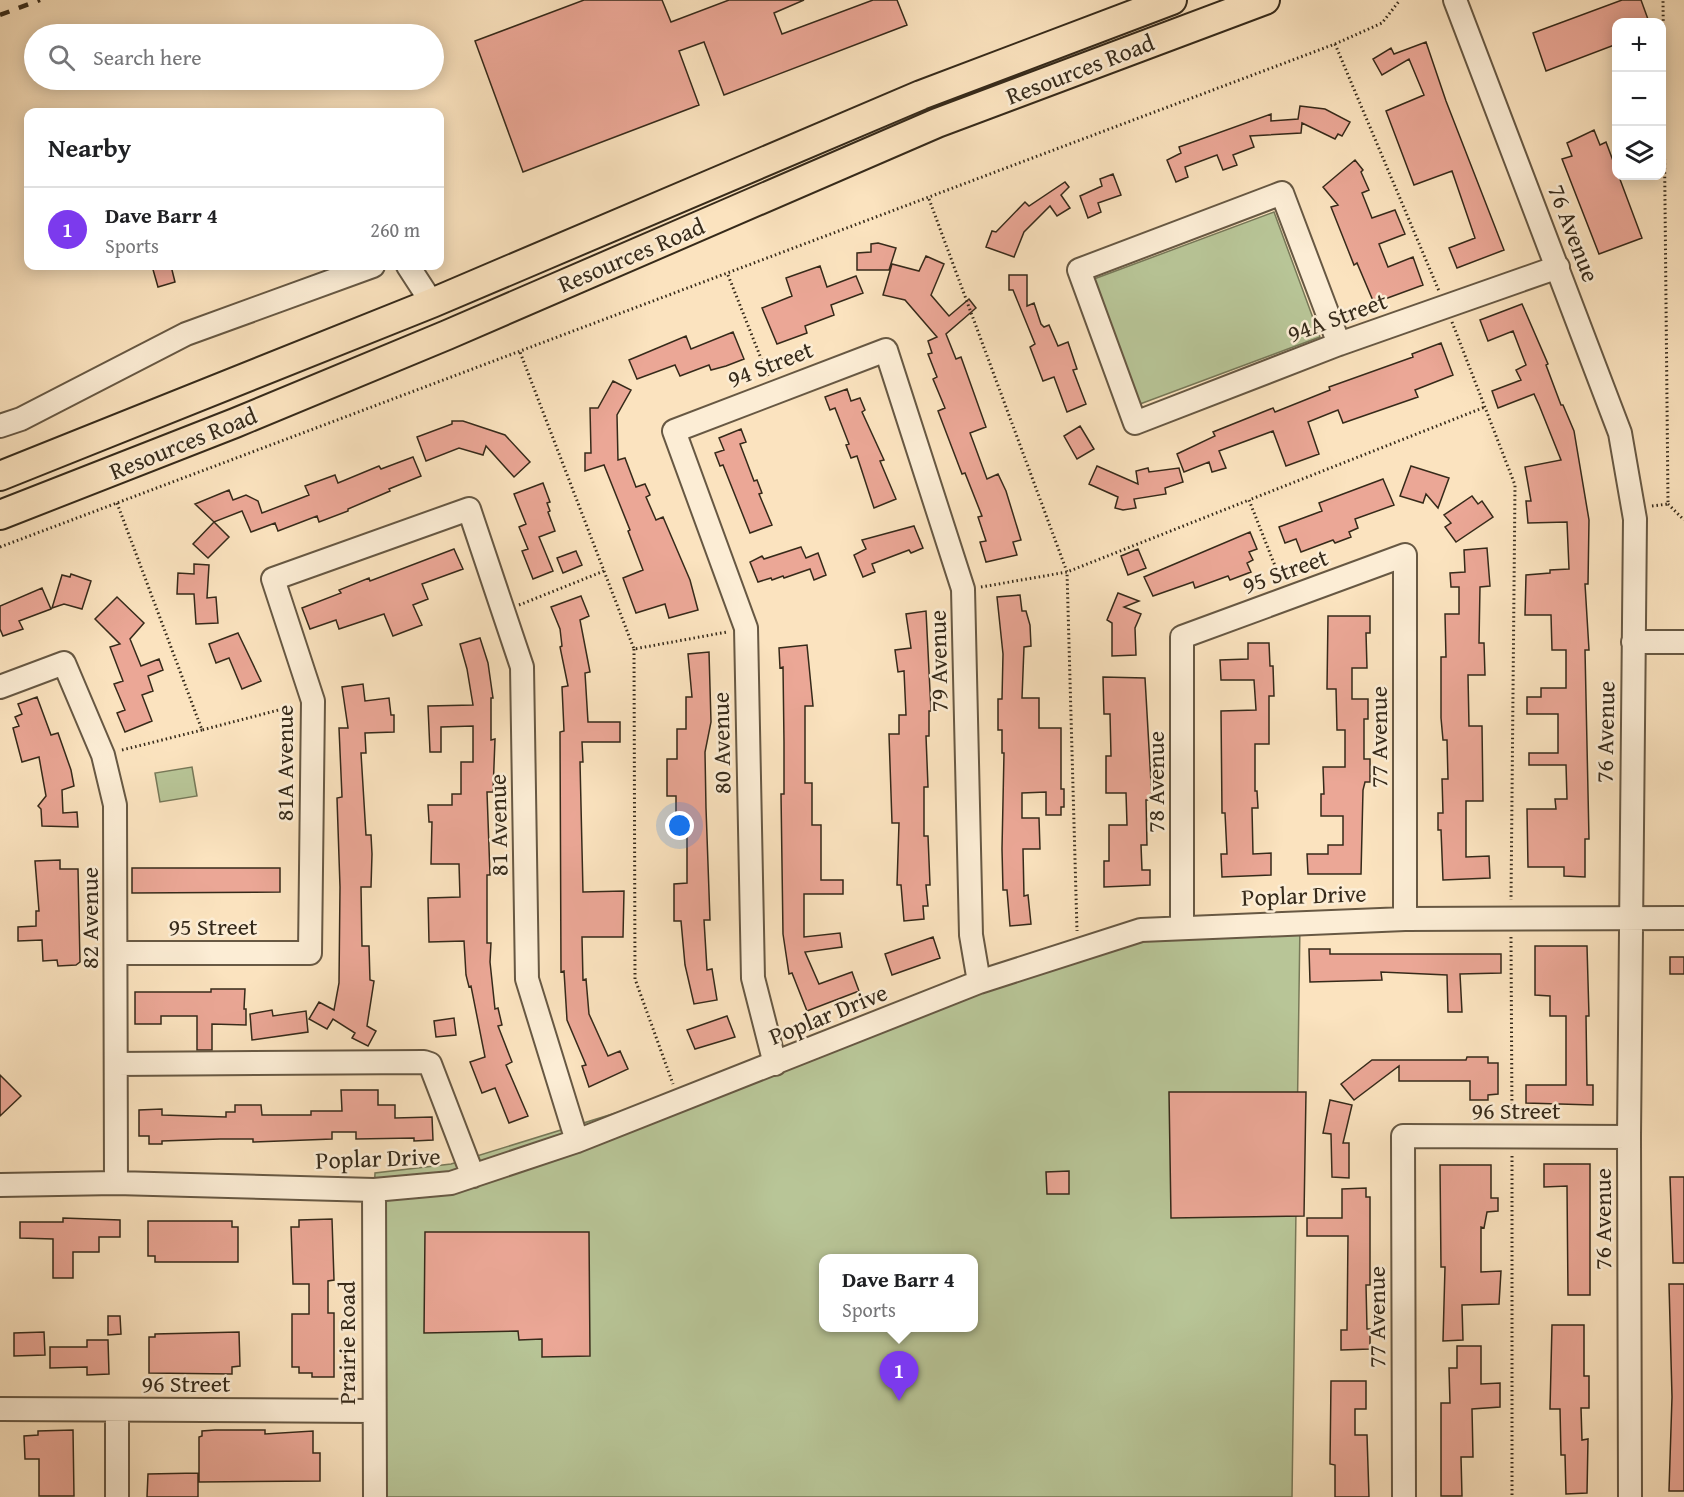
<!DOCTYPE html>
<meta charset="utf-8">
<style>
:root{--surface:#fff;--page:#f6f6f6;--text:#202124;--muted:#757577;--line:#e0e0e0;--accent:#7c3aed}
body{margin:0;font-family:"Gentium Book Plus",serif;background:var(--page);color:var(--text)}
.controls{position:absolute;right:18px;top:18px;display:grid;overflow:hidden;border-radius:12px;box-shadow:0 3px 15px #0003}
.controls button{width:54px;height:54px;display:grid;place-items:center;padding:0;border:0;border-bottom:2px solid var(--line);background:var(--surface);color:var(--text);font:30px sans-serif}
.you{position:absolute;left:680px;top:826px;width:21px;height:21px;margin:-15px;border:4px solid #fff;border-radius:50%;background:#1a73e8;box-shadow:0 0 0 9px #1a73e833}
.badge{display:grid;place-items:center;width:39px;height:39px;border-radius:50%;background:var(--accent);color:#fff;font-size:20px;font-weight:700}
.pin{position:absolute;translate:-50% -50px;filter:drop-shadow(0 2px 3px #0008)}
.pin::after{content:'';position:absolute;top:32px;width:21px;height:18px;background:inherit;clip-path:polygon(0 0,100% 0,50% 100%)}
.popup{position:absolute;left:819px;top:1254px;width:159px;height:78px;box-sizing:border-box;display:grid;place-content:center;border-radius:12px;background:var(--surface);filter:drop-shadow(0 2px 4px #0005);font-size:20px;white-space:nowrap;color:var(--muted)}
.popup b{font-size:22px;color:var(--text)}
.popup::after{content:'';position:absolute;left:50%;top:100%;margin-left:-12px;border:12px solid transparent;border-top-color:var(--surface)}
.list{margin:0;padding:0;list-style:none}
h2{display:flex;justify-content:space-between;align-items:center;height:78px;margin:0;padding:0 24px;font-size:26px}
h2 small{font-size:20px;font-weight:400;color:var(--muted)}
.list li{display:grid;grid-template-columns:39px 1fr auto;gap:18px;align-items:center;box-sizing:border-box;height:84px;padding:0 24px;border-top:2px solid var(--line)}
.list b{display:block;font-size:22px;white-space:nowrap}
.list p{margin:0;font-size:20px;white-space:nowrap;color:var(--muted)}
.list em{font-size:20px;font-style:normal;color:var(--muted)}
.icon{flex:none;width:33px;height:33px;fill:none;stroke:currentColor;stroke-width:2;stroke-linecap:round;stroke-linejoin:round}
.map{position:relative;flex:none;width:1684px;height:1497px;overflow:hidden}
.search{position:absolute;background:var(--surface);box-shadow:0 3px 15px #0003;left:24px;top:24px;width:420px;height:66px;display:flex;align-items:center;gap:15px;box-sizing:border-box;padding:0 21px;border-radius:33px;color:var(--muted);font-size:22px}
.panel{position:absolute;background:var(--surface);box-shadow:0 3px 15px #0003;left:24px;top:108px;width:420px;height:162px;border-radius:12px}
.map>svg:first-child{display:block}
.green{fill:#b8c597;stroke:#777858;stroke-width:1.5;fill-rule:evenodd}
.building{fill:#eba796;stroke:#362a1a;stroke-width:1.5}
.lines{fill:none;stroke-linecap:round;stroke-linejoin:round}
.minor-casing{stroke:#675843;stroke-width:26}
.major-casing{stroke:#362a1a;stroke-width:32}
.path{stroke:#362a1a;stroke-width:3;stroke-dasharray:1.5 3;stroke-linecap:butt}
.minor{stroke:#fcedd5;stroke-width:22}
.major{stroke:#fbe3bf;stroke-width:28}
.rail{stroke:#362a1a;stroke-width:4.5;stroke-dasharray:10 10;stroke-linecap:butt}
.labels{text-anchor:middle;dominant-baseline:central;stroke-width:5;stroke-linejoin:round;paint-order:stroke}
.street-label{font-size:24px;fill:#362a1a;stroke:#fcedd5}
</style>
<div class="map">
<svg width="1684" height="1497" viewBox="0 0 1684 1497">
<rect width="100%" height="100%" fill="#fbe3bf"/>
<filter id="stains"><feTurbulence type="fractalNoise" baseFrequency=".00333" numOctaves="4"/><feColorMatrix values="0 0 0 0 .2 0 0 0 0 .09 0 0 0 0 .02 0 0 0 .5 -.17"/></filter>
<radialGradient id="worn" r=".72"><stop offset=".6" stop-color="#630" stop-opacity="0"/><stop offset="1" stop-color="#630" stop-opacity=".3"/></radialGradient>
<!-- green -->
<path class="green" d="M1274 212 1320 337 1140 404 1094 279Z
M192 767 197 796 160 802 155 773Z
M1300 922 1292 1497H367L366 1402 375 1173 451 1164 774 1064 1141 930ZM824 1258H974V1328H824Z"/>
<!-- building -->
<path class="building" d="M584 0H662L671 22 729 0H804L774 13 782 34 873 0H897L907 25 724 95 704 42 679 51 699 105 523 172 475 41Z
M1622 0H1641L1649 22H1617V44L1546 71 1533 33Z
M1426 42 1446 101 1504 250 1457 268 1449 248 1475 238 1452 171 1414 185 1386 111 1424 95 1409 59 1382 75 1373 59 1391 48 1394 54Z
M1300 106 1325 109 1350 122 1342 136 1338 134 1335 139 1302 123 1301 133 1250 136 1254 147 1233 155 1237 165 1223 170 1217 155 1185 167 1188 177 1176 182 1167 160 1181 153 1179 147 1271 114V121L1298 119Z
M1594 130 1600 145 1606 142 1642 238 1599 254 1562 159 1572 156 1567 143Z
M1355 160 1363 170 1361 172 1369 190 1362 193 1372 218 1395 210 1405 234 1379 244 1388 267 1413 257 1423 285 1374 303 1357 263 1354 265 1331 207 1338 205 1323 187Z
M1113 174 1121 195 1098 203 1101 212 1088 218 1080 196 1102 186 1100 179Z
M1065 182 1069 187 1061 195 1070 208 1057 216 1050 206 1024 232 1014 257 986 247 992 231 996 232 1025 202 1029 206Z
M878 243 896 248 889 270H857V253L871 252V244Z
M926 256 944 264 931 295 949 316 969 299 976 308 946 334 956 359 961 357 986 427 970 433 987 479 998 474 1006 491 1021 540 1013 542 1017 555 986 562 980 542 986 541 978 517 982 516 965 473 962 474 938 411 945 408 933 379 937 377 928 354 932 353 928 341 937 337 905 300 883 295 892 264 919 271Z
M152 266H171L175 282 158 287Z
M820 266 827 287 856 276 863 293 831 305 834 315 805 326 807 333 777 344 762 308 792 296 786 278Z
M1009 275H1027V306L1034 303 1041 324 1044 327 1049 325 1058 346 1068 342 1077 369 1073 370 1086 404 1067 412 1054 377 1043 381 1030 347 1035 344 1013 290H1009Z
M1522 304 1548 364 1546 365 1561 405H1563L1574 431 1589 520 1588 584H1585L1589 650H1585L1589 839H1585V877L1564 876V867H1528L1527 809H1556L1555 799H1567L1566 765H1529V753H1558V714H1527V697H1541V688H1566V650H1552L1551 615H1525L1526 575 1550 573V570L1569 569 1567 522 1528 523 1526 501H1531L1525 467 1561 460 1539 405 1534 394 1498 408 1492 391 1521 380 1516 370 1526 365 1513 331 1488 341 1480 320Z
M733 332 744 359 726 366 711 370 709 365 680 376 675 365 637 379 629 360 686 336 691 349Z
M1441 343 1453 375 1415 390 1418 397 1343 423 1338 410 1308 422 1319 454 1286 466 1273 431 1219 451 1226 468 1212 472 1209 462 1184 472 1177 454 1215 436 1213 432 1273 408 1275 412 1330 390 1329 387 1413 357 1412 354Z
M613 381 631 390 617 415 618 460 625 458 636 487 645 484 650 495 646 497 656 520 663 517 690 580 698 610 669 618 665 604 636 613 623 578 643 570 628 531 630 530 604 465 585 471V453H591L590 408H598Z
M847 389 851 401 860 398 865 410 862 412 884 460 880 461 896 499 874 508 857 456 851 458 846 445 849 444 835 408 830 410 825 397Z
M452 421H463L505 435 530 462 514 477 486 446 483 455 459 448 426 461 417 437 452 424Z
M1080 426 1094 449 1077 459 1064 436Z
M741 429 746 442 740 444 754 481 757 480 762 493 759 494 772 525 750 533 723 465 720 466 715 453 724 450 719 438Z
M413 457 421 476 389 489 390 491 348 509V511L319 522 317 516 278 531 275 523 251 532 242 511 214 522 195 504 229 490 233 500 246 495 258 501 262 513 309 495 305 486 335 475 338 483 379 466 381 469Z
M1097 466 1138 484 1136 471 1148 468 1149 472 1179 468 1183 482 1165 488 1166 494 1134 499 1136 508 1123 510 1115 508 1118 497 1089 484Z
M1411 466 1449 478 1438 508 1426 494 1423 503 1400 496Z
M1383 479 1394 505 1355 519 1358 528 1349 532 1351 537 1335 543 1333 540 1301 552 1296 539 1285 543 1279 527 1322 511 1319 503Z
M543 483 550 502 547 503 550 511 548 512 555 531 539 537 553 571 533 579 522 551 528 549 519 527 526 524 514 494Z
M1472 496 1478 504 1482 501 1493 517 1456 542 1445 527 1451 523 1444 515Z
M214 522 229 537 208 558 193 544Z
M914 526 923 548 911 553 909 550 872 564 875 572 863 577 854 555 866 549 862 540Z
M1250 532 1257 549 1249 552 1253 560 1247 563 1251 572 1230 580 1228 576 1195 588 1193 582 1153 596 1144 577Z
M801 547 806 558 818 553 826 575 814 580 810 569 784 578 783 576 772 580 771 578 758 582 750 562 762 556 764 559Z
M1487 548 1490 586 1480 587 1479 643H1484L1485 675H1468L1469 726H1482L1483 801H1466V857L1489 856 1490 878 1443 880 1441 830H1438V813H1443L1442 779H1448L1447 740H1443L1441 718V657H1446L1445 614H1459V587H1451L1450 573 1465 572 1464 550Z
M454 549 463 569 422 584 428 599 413 605 422 625 393 636 384 614 339 629 336 620 310 629 302 608 341 593 339 590 369 578 370 581Z
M1138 549 1146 568 1128 575 1121 556Z
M576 551 582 565 563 573 557 558Z
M194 564 209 565 207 598 216 597 218 623 196 624 194 594H177L178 573 194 574Z
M71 574 91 581 82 609 64 604 52 608 62 575 70 577Z
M42 588 51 609 19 621 23 629 3 636 0 629V606Z
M1118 593 1139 601 1124 607 1141 614 1135 628 1136 655 1112 656V623L1107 620Z
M1020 595 1022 611H1026L1030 625 1031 646 1024 647 1022 698H1039V728H1061V789H1064V807H1061V815H1046V792L1022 793V818H1039L1040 849H1023L1024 896 1028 895 1031 924 1010 926 1007 890H1003L1002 849 1004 753H1002V730H998V699H1002L1003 654 997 597Z
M581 596 589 616 580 620 590 672 585 673 588 722H620V742H582L583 762H580L583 892 624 891 623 937H582L583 980 586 979 589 1014 608 1056 620 1051 628 1069 589 1087 582 1066 586 1065 567 1020 564 971 561 972 560 732 564 731 562 687 568 686 560 647 562 646 560 629 551 607Z
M117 597 144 623 130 639 141 666 159 659 163 670 148 676 153 691 142 695 152 721 125 732 117 713 125 710 114 684 123 681 110 647 120 644 95 619Z
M926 611 931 711H929V736H926L928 787H924V836H928L930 885H926L928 906H923L924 919 904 921 901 885H897L899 823H892L889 734H899V715H906L904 671 898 672 895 650 911 648 906 614Z
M1328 616H1370V633H1366L1367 668H1352V699H1368V719H1364V759H1370V782H1365L1363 790 1361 874H1308L1307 854H1328V845H1343V816H1321V794H1324L1323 767H1345V730H1337L1336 689H1327Z
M238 633 261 681 242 689 229 658 216 663 209 644Z
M480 638 488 663 493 698H491V740L495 739 493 792H487L490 875H487V943H491L490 962 495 1009 498 1008 502 1025 498 1026 512 1062 506 1065 528 1116 509 1123 495 1088 482 1093 470 1062 485 1057 471 986 469 987 466 975 464 941 429 942 428 898 460 897 459 864H431L432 822H429L428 805H452V794H461V762H473V726L441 727V752H430L428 706 473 705 467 669 460 644Z
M1248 643H1269L1270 666H1273L1274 696H1269V744H1255V791H1257L1258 808H1252L1253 854 1271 853V875L1222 877 1221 854H1227L1225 813H1222L1221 711 1256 710 1254 680H1221L1220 660 1248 659Z
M807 645 813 706H805V783H812V825H821V880H843V894H804V937L840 933 842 947 805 952 819 984 852 972 859 991 807 1011 792 973 789 974 783 934 781 794H784V742L783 667 780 668 779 648Z
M709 652 711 722 705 752 706 808 710 920H704L707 970 712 969 717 1000 694 1004 685 965 681 921H674V884L687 883V832H676V796H667V759H677V729H686V697H692L688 654Z
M1103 677 1145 678 1152 800H1146L1147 845H1141L1142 870H1150V885L1104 887V861H1109V825H1127L1126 793H1106V756H1111L1110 714H1104Z
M363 684 365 701 389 698 391 715H394V732L365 733 366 753H361L366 835H371L372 854 371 887H361L362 946H369L370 980 374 981 367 1026 376 1031 368 1046 352 1038 355 1033 333 1019 327 1029 309 1019 319 1002 334 1010 339 983 340 887 337 798 342 797 339 728H348L342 687Z
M37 697 51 735 58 733 71 770 74 786 62 790 63 813 77 812 78 827 42 826 41 809 38 806 46 796 39 757 22 762 13 728 19 726 15 717 22 714 18 704Z
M60 860V869H78L80 962 76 965 58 966 57 960 43 961 42 940 18 941V927L36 926V911H39L35 861Z
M132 868H280V892L132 893Z
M933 937 940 958 892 975 885 954Z
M1535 946H1587L1589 1016H1586L1587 1085H1593V1105L1526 1103V1085H1566V1016H1550V996L1535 995Z
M1309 949H1330V954H1501V973L1460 974 1462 1012H1448L1447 975 1381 972 1382 980 1310 982Z
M1670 957H1684V974H1670Z
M211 989H245L244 1009H246V1025L212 1024V1050H197V1016H161V1024H135V992H211Z
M272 1010 273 1016 306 1011 308 1032 252 1040 250 1014Z
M727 1016 735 1037 695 1049 687 1030Z
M454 1018 456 1035 436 1037 434 1021Z
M1467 1057H1488V1063H1498V1094L1488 1095V1100H1470V1081H1399V1066L1354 1100 1341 1084 1372 1060H1466Z
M0 1075 21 1096 0 1116Z
M341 1090H378V1105H395V1118L432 1117 433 1140 414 1141V1138L356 1139V1132H332V1139L253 1142V1139H220L162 1141V1144H149V1136H139V1110L162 1109V1115L226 1117V1112H235V1105H261L262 1115H311V1111H342Z
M1169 1092H1306L1304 1216 1171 1218Z
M1330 1100 1352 1105 1343 1143H1349V1178L1332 1177 1331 1134 1323 1133Z
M1544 1164H1590V1295H1568L1567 1186 1544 1187Z
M1440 1165H1491V1198H1498V1211L1487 1212 1484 1228 1481 1227V1272L1501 1271 1499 1304 1462 1305 1463 1340 1443 1341 1445 1267H1441Z
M1069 1171V1194H1047L1046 1172Z
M1670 1177H1684V1263H1673Z
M1366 1188V1197H1370V1285H1366L1367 1329H1370V1349L1341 1350V1330H1347L1348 1236H1307V1218H1342V1189Z
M63 1218 120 1220V1237H99V1252H73V1278H53V1239L20 1238V1222H63Z
M332 1219 334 1280 328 1281V1313H334V1377H312V1373H299V1367H292V1314H309V1284H293L291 1227H299V1220Z
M148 1221H232V1227H238V1262H155V1256H148Z
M425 1232H589L590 1356 542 1357V1339L519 1340 518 1331 424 1333Z
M1669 1284H1684V1491H1669L1672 1397Z
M108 1316H120L121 1334 108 1335Z
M1552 1325H1584V1376H1589V1408H1581L1582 1440 1588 1439 1587 1493 1566 1494 1565 1455H1561L1560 1409H1550Z
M44 1332 45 1355 14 1356V1333Z
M239 1332 240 1366 232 1367V1374L149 1373V1337H155V1334Z
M87 1340H108L109 1374 87 1375V1367L50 1368V1347H87Z
M1457 1346H1481V1384L1500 1383V1407L1472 1409 1473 1457H1461L1462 1496H1441V1403H1450L1449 1368H1457Z
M1331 1381H1366V1409H1355V1435H1367L1369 1497H1335V1465L1330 1464Z
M73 1430 74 1496H39V1459H25L24 1436 38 1435V1431Z
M215 1430H265V1434L313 1431V1453H320V1481L199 1482V1437L202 1436V1431Z
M198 1473V1497H147L148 1474Z"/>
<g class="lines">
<!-- minor casing -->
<g class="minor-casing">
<path id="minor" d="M1455 0 1620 433 1635 519 1629 1137 1630 1497
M408 266 432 303
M1339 344 1282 193 1079 270 1135 423 1339 344 1558 267
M0 426 21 419 186 334 373 266
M1633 642H1684
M0 687 64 663 103 755 115 805 116 1183
M1182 927V637L1405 555V919
M116 953H310L313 701 273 579 469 509 522 667 527 979 577 1141
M116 1064 424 1062 430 1064 473 1176
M775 1064 753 978 746 628 674 431 886 350 963 589 971 935 979 982
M0 1185 116 1183 374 1190 451 1183 577 1141 979 982 1141 930 1405 919 1684 918
M374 1190 375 1497
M0 1409 373 1411
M117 1410V1497
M1404 1497 1403 1136 1629 1137"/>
</g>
<!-- major casing -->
<g class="major-casing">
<path id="major" d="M0 476 432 303 921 95 1172 0
M0 515 235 423 447 335 937 123 1265 0"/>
</g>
<!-- path -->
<path class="path" d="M1335 44 1439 291
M929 199 1067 572 1077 931
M728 275 768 376
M1452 322 1515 485 1511 900
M117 503 202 730 294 706
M1668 504 1684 520
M1652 506 1668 504 1663 0
M0 547 1335 44 1382 23 1400 0
M604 571 634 649 727 632
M1281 581 1249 500 1485 407
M981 587 1067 572 1249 500
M519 605 604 571 520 352
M634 649 635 979 673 1084
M122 750 202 730
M1511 937 1512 1119
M1512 1156V1497"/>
<!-- minor -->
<use href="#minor" class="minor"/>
<!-- major -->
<use href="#major" class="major"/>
<!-- rail -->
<path class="rail" d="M0 15 40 0"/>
</g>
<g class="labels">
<!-- street labels -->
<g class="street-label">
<text transform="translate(1080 69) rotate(-21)">Resources Road</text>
<text transform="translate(1574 233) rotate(69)">76 Avenue</text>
<text transform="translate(631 255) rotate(-23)">Resources Road</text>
<text transform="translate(1337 317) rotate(-20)">94A Street</text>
<text transform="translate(770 364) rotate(-21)">94 Street</text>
<text transform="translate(183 443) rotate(-22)">Resources Road</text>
<text transform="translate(1285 571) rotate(-20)">95 Street</text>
<text transform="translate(938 661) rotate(-91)">79 Avenue</text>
<text transform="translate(1605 732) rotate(-89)">76 Avenue</text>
<text transform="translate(1378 737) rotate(-90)">77 Avenue</text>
<text transform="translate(721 743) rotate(-91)">80 Avenue</text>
<text transform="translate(284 763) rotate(-90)">81A Avenue</text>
<text transform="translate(1155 782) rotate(-90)">78 Avenue</text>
<text transform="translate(498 825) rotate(-91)">81 Avenue</text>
<text transform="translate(1304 895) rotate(-2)">Poplar Drive</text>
<text transform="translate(89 918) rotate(-90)">82 Avenue</text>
<text x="213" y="926">95 Street</text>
<text transform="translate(828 1014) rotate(-22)">Poplar Drive</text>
<text x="1516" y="1110">96 Street</text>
<text transform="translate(378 1158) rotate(-2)">Poplar Drive</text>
<text transform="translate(1602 1219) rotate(-90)">76 Avenue</text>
<text transform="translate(1376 1317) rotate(-90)">77 Avenue</text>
<text transform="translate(346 1343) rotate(-90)">Prairie Road</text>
<text x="186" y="1383">96 Street</text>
</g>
</g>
<rect width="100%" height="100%" filter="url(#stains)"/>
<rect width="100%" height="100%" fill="url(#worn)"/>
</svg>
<div class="controls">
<button>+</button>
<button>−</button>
<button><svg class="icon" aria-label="layers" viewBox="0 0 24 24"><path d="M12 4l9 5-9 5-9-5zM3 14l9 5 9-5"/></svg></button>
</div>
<div class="you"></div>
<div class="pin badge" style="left:899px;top:1401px">1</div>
<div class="popup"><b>Dave Barr 4</b>Sports</div>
<div class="search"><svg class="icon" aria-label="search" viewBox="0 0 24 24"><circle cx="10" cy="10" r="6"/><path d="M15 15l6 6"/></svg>Search here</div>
<section class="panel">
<h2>Nearby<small></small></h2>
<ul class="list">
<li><span class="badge">1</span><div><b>Dave Barr 4</b><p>Sports</p></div><em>260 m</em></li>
</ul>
</section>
</div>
